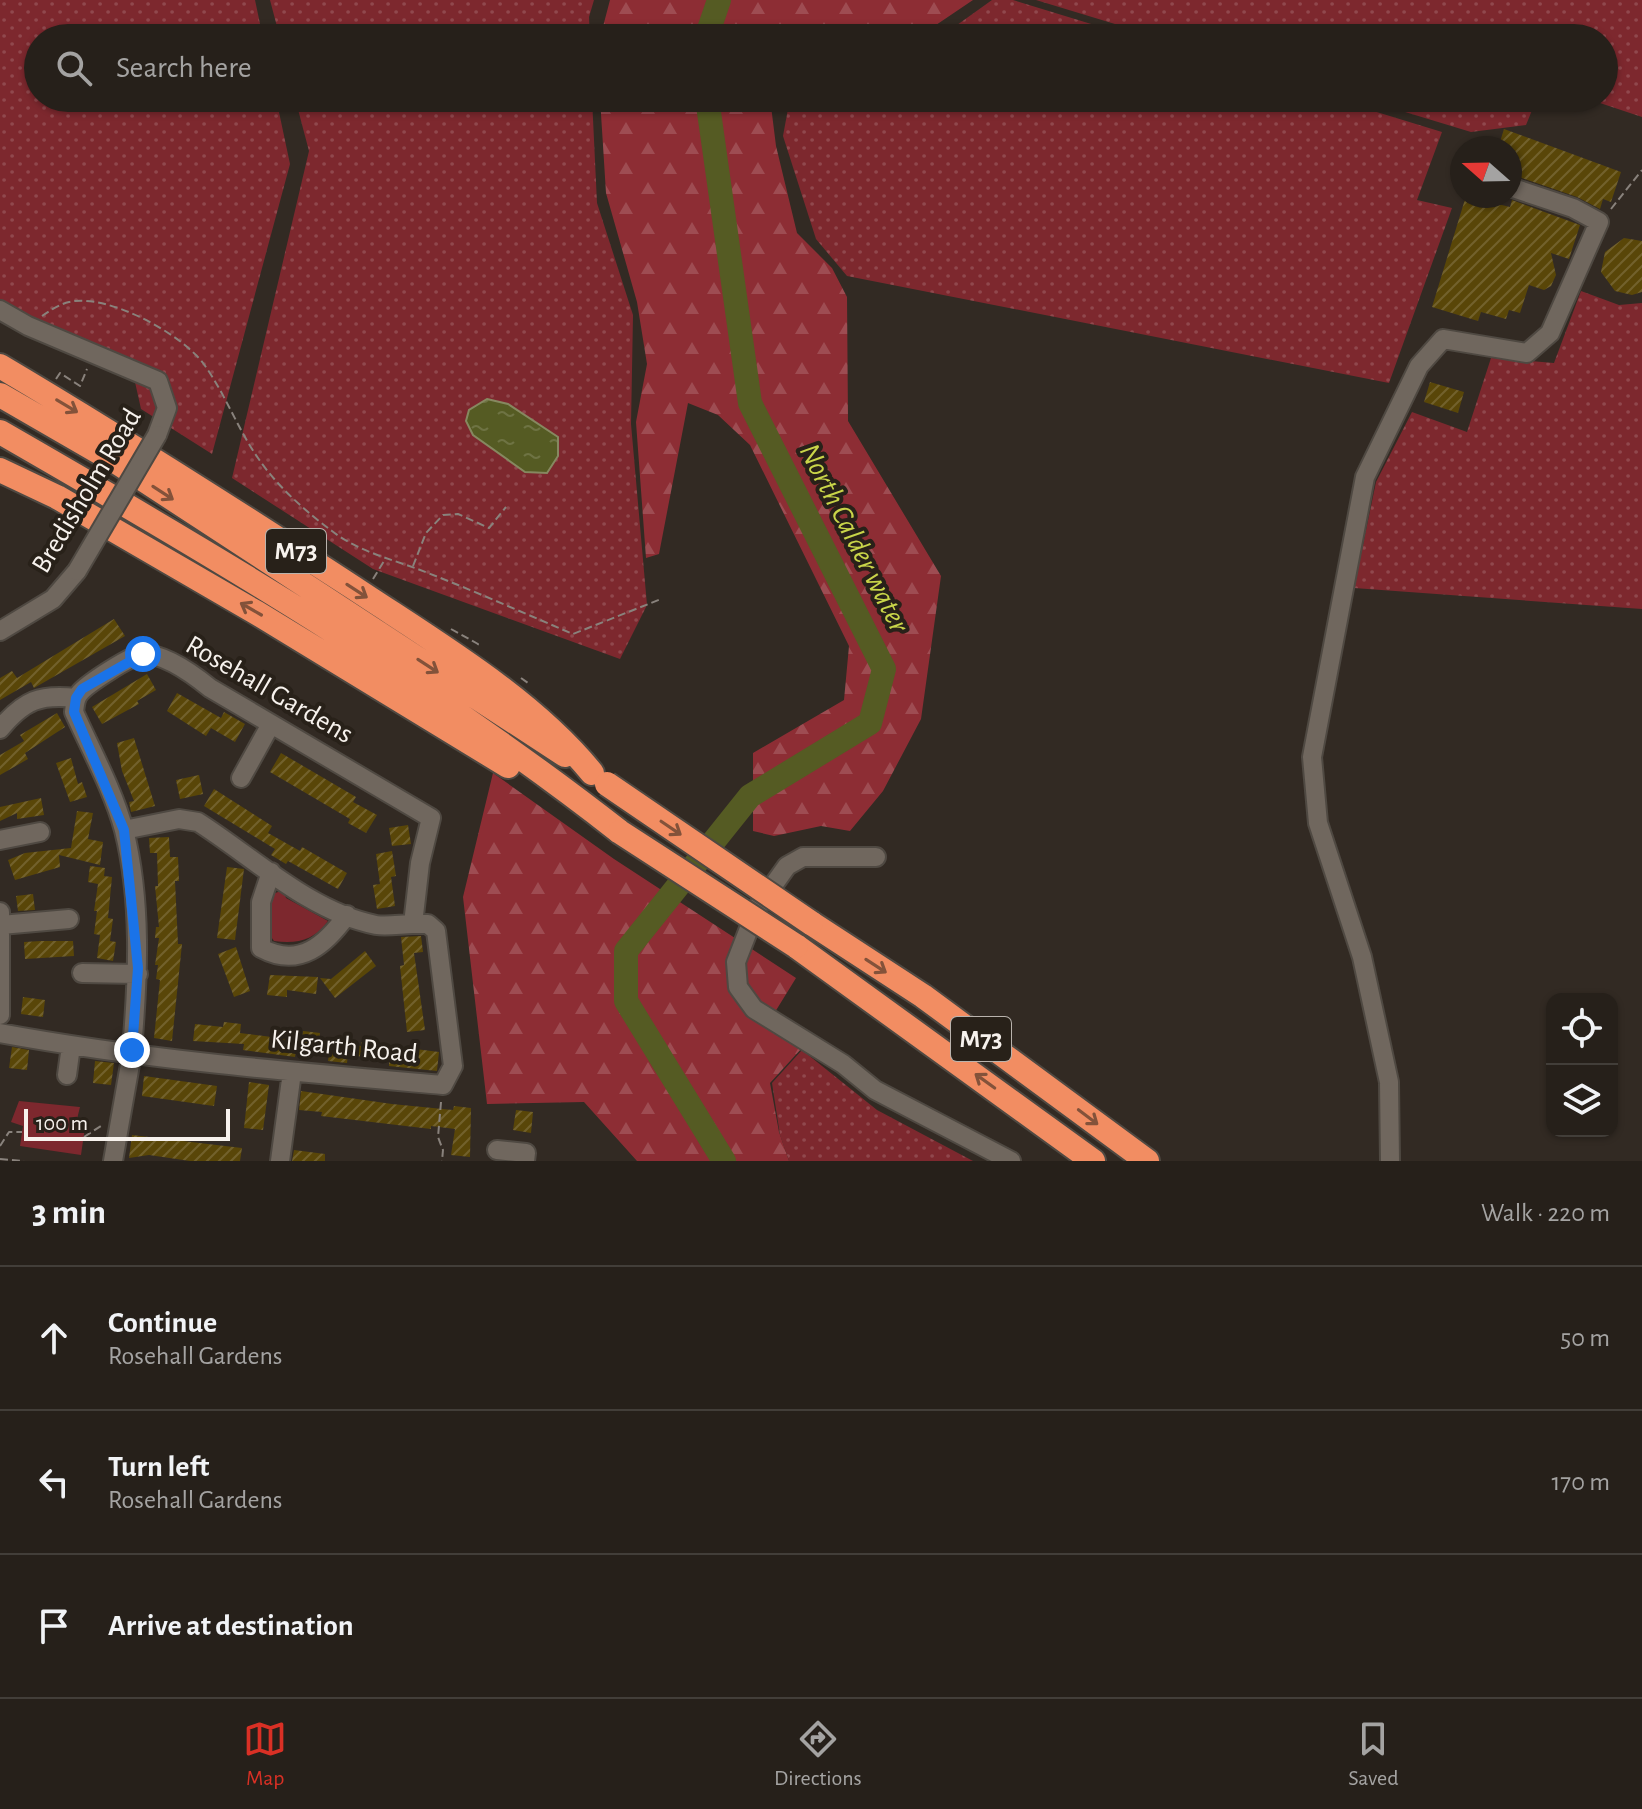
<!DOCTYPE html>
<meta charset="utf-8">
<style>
:root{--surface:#26201a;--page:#322d27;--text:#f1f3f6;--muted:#a4a3a2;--line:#423e39;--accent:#d93025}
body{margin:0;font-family:"Alegreya Sans",sans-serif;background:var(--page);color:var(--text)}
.controls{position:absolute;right:24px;bottom:24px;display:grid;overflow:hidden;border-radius:16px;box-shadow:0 2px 6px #0004}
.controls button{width:72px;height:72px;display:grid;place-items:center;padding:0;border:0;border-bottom:2px solid var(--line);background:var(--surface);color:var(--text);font:40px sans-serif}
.compass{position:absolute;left:1450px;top:136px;width:72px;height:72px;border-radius:50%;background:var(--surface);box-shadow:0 2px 6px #0004;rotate:290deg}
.scale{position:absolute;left:24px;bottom:20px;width:206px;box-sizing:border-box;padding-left:8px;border:4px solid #f7f2ed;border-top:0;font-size:22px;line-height:28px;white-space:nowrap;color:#f7f2ed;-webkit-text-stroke:6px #282119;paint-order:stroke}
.stop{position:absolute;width:24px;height:24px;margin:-18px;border:6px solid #1a73e8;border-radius:50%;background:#fff}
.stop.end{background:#1a73e8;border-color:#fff;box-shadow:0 2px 8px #0008}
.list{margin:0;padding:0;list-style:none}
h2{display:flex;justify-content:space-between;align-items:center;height:104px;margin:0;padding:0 32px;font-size:34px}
h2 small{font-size:26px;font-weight:400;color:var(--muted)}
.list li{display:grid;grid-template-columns:52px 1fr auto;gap:24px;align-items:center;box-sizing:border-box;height:144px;padding:0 32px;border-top:2px solid var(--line)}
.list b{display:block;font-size:30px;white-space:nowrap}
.list p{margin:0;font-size:26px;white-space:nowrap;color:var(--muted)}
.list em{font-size:26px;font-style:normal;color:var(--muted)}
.icon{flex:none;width:44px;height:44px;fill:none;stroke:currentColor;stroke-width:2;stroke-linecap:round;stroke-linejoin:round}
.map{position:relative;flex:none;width:1642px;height:1161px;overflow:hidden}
.search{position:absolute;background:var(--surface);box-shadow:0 2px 6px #0004;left:24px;right:24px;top:24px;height:88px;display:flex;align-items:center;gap:20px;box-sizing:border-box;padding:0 28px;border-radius:44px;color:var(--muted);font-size:30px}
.sheet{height:536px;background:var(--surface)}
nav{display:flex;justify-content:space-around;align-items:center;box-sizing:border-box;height:112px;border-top:2px solid var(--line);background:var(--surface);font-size:22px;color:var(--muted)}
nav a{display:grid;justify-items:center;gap:4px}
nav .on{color:var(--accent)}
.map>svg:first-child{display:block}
.grass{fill:url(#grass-dots)}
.forest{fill:url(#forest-firs)}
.park{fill:#7d282e}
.water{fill:url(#water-ripples);stroke:#868860;stroke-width:2}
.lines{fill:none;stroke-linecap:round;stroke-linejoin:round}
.river{stroke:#555b23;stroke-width:24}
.building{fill:url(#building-hatch)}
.minor-casing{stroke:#4f4942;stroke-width:22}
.highway-casing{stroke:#4f4942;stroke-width:28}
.path{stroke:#89827c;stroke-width:2;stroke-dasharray:8 4;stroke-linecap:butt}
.minor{stroke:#70675e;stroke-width:18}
.highway{stroke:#f28d62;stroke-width:24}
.minor-bridge-casing{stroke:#4f4942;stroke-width:22;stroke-linecap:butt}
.highway-bridge-casing{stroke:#4f4942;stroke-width:28;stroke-linecap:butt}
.minor-bridge{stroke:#70675e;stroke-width:18}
.highway-bridge{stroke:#f28d62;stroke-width:24}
.oneway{stroke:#83523a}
.route{stroke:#1a73e8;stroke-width:10}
.labels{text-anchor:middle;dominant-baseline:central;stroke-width:8;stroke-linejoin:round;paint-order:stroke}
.shield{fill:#282119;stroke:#b9b3ad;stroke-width:2}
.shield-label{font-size:26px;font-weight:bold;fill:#f7f2ed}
.street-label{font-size:28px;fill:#f7f2ed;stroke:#282119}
.water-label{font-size:30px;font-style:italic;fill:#c9d549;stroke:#282119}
</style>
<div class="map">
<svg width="1642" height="1161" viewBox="0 0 1642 1161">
<defs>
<pattern id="grass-dots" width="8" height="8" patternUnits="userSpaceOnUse" patternTransform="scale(2)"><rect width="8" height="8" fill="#7d282e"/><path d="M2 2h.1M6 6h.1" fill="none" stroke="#90484d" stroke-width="1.8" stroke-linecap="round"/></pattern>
<pattern id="forest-firs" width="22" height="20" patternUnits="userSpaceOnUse" patternTransform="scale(2)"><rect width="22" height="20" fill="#8d2d34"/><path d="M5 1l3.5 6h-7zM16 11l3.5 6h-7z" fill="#9e4c52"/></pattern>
<pattern id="water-ripples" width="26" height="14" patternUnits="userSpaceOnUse" patternTransform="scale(2)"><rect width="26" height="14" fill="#555b23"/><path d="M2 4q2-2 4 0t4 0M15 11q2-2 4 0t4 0" fill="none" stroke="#6e7343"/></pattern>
<pattern id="building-hatch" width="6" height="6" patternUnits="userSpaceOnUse" patternTransform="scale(2)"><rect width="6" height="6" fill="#594608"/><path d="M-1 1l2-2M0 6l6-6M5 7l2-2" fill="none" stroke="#72612c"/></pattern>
</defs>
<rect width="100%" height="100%" fill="#322a23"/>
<!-- grass -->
<path class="grass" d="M0 0H255L263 38H38V98H276L290 164 212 454 141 409 131 364 33 323 0 301Z
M270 0H594L589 17 590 38H280Z
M992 0H1013L1137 38H857L863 35H943Z
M1036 0H1642V117L1585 98H1604V38H1161Z
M295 98H592L597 203 633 315 631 424 647 605 620 659 373 569 232 478 309 151Z
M790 98H1331L1442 132 1417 200 1452 208 1389 383 847 276 816 239 783 136Z
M1359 98H1537L1526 125 1471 132Z
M1581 291 1619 305 1642 303V609L1354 588 1376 482 1412 412 1467 432 1491 358 1554 363Z
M802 1050 877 1110 973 1161H789L780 1135 772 1083Z"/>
<!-- forest -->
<path class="forest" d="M610 0H973L936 25 859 26 837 38H600Z
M600 98H770L776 146 797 233 832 268 847 297 848 421 941 576 921 719 883 791 850 831 821 826 774 836 753 831V753L844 700 849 646 750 445 718 415 688 403 659 554 646 558 636 422 647 364 637 302 606 193Z
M493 773 614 859 796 978 767 1025 802 1048 770 1083 779 1132 789 1161H637L584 1102 487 1104 463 897Z"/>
<!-- park -->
<path class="park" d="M283 890 286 898 328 921C314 941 296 944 274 941 264 929 271 909 273 894Z
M19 1101 80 1107 77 1119 86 1120 81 1155 20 1146 23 1126 11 1122Z"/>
<!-- water -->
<path class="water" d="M487 399 508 404 558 437V456L547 473 525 472 473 435 466 421 469 410Z"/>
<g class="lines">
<!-- river -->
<path class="river" d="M706 38 719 0
M707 98 750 403 884 669 870 723 750 796 626 951V1001L724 1161"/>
</g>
<!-- building -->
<path class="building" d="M1504 129 1621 172 1611 202 1603 199 1600 209 1577 197 1519 177 1521 171 1510 168V148H1498Z
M1466 196 1510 207 1512 200 1580 225 1569 259 1551 253 1556 275 1551 286 1544 290 1529 285 1520 313 1509 310 1506 319 1481 312 1478 321 1432 307Z
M1624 238 1642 241V292L1632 295 1615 291 1601 272 1605 252Z
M1430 382 1464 392 1458 413 1424 402Z
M114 619 125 636 34 688 31 682 0 700V678L12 671 17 678Z
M147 674 156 690 137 701 139 704 102 724 92 707Z
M177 693 221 718 224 712 245 724 235 742 211 728 206 736 167 711Z
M57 713 65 727 25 753 28 759 0 775V755L24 741 20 735Z
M134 738 155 806 131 812 129 802 134 801 122 771 117 743Z
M281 753 356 797 353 802 377 815 366 833 348 823 350 819 270 772Z
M71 758 78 784 82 782 87 797 70 802 56 763Z
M199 775 203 794 180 799 176 780Z
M214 789 272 826 268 833 300 851 302 847 347 873 338 889 288 861 286 864 271 855 275 849 204 806Z
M41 798 44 815 17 819V813L0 821V807Z
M77 811 93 813 88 839 103 842 100 865 59 855 60 867 15 880 8 860 25 853 71 848Z
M408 825 411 844 392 846 389 828Z
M169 837 170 857H178L179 881H175L178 944H182L172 1041 154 1038 160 980 156 979 158 965H155L159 938H155L156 927H159L155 886H158L157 853H150L149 838Z
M392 851 396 876 391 877 395 906 377 909 373 885 380 884 376 854Z
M90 866 105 868 104 876 112 877 108 918 113 919 110 941 116 942 113 961 97 958 100 935 94 934 97 911H94L98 884 88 882Z
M227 867 244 869 235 940 217 938Z
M33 894 35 910 18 911 16 896Z
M421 936 423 952 414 953 425 1030 407 1032 400 966 404 965 401 937Z
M41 941H73L74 956 25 959 24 942Z
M236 947 250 991 234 997 218 954Z
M365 951 376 966 335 998 320 978 331 979Z
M270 975 318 977 316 994 287 990V997L267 995Z
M23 997 45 1000 43 1017 21 1014Z
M224 1022 241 1024 240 1033 264 1036 302 1041 303 1031 320 1033 319 1041 361 1046V1042L439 1052 437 1071 389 1066V1060L348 1055 347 1063 328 1061 329 1054 296 1050 295 1057 243 1050 244 1044 193 1041 195 1024 223 1027Z
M12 1047 29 1050 27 1070 9 1068Z
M95 1061 114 1063 111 1085 93 1083Z
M144 1076 217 1086 214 1106 142 1096Z
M249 1082 269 1085 263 1130 244 1128Z
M301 1091 392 1104 453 1110 454 1106 471 1108 470 1157 451 1155 455 1129 431 1126V1129L321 1116 322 1112 299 1110Z
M516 1110 533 1112 531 1133 513 1130Z
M132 1135 242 1148 240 1161H190L149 1155 129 1158Z
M294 1150 325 1154V1161H292Z"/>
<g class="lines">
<!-- minor casing -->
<g class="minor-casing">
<path id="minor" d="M0 310 28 326 158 381 167 408 157 435
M0 631 53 599 77 571
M0 729C24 700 40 694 76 698
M241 778 271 724
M124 830 179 819 198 822C253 857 310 912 376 925 387 927 402 924 413 924
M0 840 40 832
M876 857H803L787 866 757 908 736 962 738 987 754 1009 843 1064 875 1090 1011 1161
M271 872 261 902V948C300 969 326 944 347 915
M0 912V1015
M1 925 69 919
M82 973 138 974
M0 1033C146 1060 295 1072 443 1085L453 1066 436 931 428 924H413L420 863 431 818 210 688C194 675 165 654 143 654 133 654 85 685 79 694 75 699 75 705 74 712 91 750 113 790 124 830 142 902 138 978 132 1050V1053L113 1161
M67 1075 71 1046
M497 1150 526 1153 525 1161
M280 1161 292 1072
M1390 1161 1389 1082 1362 957 1318 823 1312 757 1365 477 1419 366 1443 339 1527 353 1550 333 1599 222 1573 208 1510 187"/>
</g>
<!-- highway casing -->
<g class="highway-casing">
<path id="highway" d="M0 366C120 437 237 512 354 588 435 642 531 698 592 773
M0 395 118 463 565 755
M0 432C212 554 427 681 620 832
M0 470 57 497 257 613 508 766
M811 923 923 996 1147 1161
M796 946 1093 1161"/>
</g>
<!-- path -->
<path class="path" d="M1611 209 1642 170
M42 316C49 311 60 304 69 302 107 293 180 333 203 363 225 393 237 428 258 458 276 485 306 512 332 531 356 550 387 558 415 568 468 588 521 612 573 634L661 599
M56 379 60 373 80 386 87 369
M413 566 426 533 443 515 458 514 489 528 506 507
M373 579 384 561
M451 629 478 644 476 648
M521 678 528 683
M441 1102 438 1137 443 1150 442 1161
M84 1137 104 1124
M0 1146 9 1132H22
M0 1159 24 1161"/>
<!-- minor -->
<use href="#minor" class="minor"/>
<!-- highway -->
<use href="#highway" class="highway"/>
<!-- minor-bridge casing -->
<g class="minor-bridge-casing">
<path id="minor-bridge" d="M77 571 157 435"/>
</g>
<!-- highway-bridge casing -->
<g class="highway-bridge-casing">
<path id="highway-bridge" d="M607 784 811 923
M620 832 796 946"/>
</g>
<!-- minor-bridge -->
<use href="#minor-bridge" class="minor-bridge"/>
<!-- highway-bridge -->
<use href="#highway-bridge" class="highway-bridge"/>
</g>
<!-- one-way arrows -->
<defs><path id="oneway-shaft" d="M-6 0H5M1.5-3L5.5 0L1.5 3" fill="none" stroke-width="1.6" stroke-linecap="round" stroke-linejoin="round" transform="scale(2)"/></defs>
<g class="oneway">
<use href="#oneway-shaft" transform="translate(67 406) rotate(31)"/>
<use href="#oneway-shaft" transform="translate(163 493) rotate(33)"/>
<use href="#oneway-shaft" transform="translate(357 591) rotate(33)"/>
<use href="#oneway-shaft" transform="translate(251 609) rotate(-150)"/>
<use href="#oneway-shaft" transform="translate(428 666) rotate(33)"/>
<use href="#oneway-shaft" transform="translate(671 828) rotate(34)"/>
<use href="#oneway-shaft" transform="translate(876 966) rotate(33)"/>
<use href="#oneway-shaft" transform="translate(985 1081) rotate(-144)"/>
<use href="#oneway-shaft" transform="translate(1088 1117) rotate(37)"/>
</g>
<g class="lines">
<!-- route -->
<path class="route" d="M132 1050 138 968 124 830 74 712 76 698 82 689 143 654"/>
</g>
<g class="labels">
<!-- shield labels -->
<g class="shield">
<rect x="266" y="529" width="60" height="44" rx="6"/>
<rect x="951" y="1017" width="60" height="44" rx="6"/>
</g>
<g class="shield-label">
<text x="296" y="551">M73</text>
<text x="981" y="1039">M73</text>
</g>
<!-- street labels -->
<g class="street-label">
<text transform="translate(87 491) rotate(-59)">Bredisholm Road</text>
<text transform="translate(269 690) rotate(30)">Rosehall Gardens</text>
<text transform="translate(344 1047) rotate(6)">Kilgarth Road</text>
</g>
<!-- water labels -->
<g class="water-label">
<text transform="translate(854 538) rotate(63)">North Calder water</text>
</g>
</g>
</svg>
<div class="controls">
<button><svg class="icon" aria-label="locate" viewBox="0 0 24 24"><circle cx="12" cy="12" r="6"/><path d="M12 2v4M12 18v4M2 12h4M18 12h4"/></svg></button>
<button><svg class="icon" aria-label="layers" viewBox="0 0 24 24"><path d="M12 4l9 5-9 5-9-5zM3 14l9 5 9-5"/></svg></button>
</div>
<svg class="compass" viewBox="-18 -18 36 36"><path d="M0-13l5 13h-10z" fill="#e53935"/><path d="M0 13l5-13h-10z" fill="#a4a3a2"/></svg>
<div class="scale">100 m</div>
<div class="stop" style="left:143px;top:654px"></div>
<div class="stop end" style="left:132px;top:1050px"></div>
<div class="search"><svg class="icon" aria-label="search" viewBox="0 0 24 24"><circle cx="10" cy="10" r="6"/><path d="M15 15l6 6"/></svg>Search here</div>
</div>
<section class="sheet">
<h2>3 min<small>Walk · 220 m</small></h2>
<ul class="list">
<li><svg class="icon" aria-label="ahead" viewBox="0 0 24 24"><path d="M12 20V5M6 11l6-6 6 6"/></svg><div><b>Continue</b><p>Rosehall Gardens</p></div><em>50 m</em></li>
<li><svg class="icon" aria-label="left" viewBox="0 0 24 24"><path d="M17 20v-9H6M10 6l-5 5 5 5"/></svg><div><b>Turn left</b><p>Rosehall Gardens</p></div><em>170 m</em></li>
<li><svg class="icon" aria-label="arrive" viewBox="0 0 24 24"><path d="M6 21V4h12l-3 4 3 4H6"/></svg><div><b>Arrive at destination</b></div></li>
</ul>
</section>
<nav>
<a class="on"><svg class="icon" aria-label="map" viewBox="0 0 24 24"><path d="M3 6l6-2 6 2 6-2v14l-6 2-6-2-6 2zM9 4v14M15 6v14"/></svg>Map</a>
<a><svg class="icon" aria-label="directions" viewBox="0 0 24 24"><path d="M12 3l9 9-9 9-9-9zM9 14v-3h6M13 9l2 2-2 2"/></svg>Directions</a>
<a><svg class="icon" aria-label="saved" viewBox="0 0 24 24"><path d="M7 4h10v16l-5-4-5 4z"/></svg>Saved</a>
</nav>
